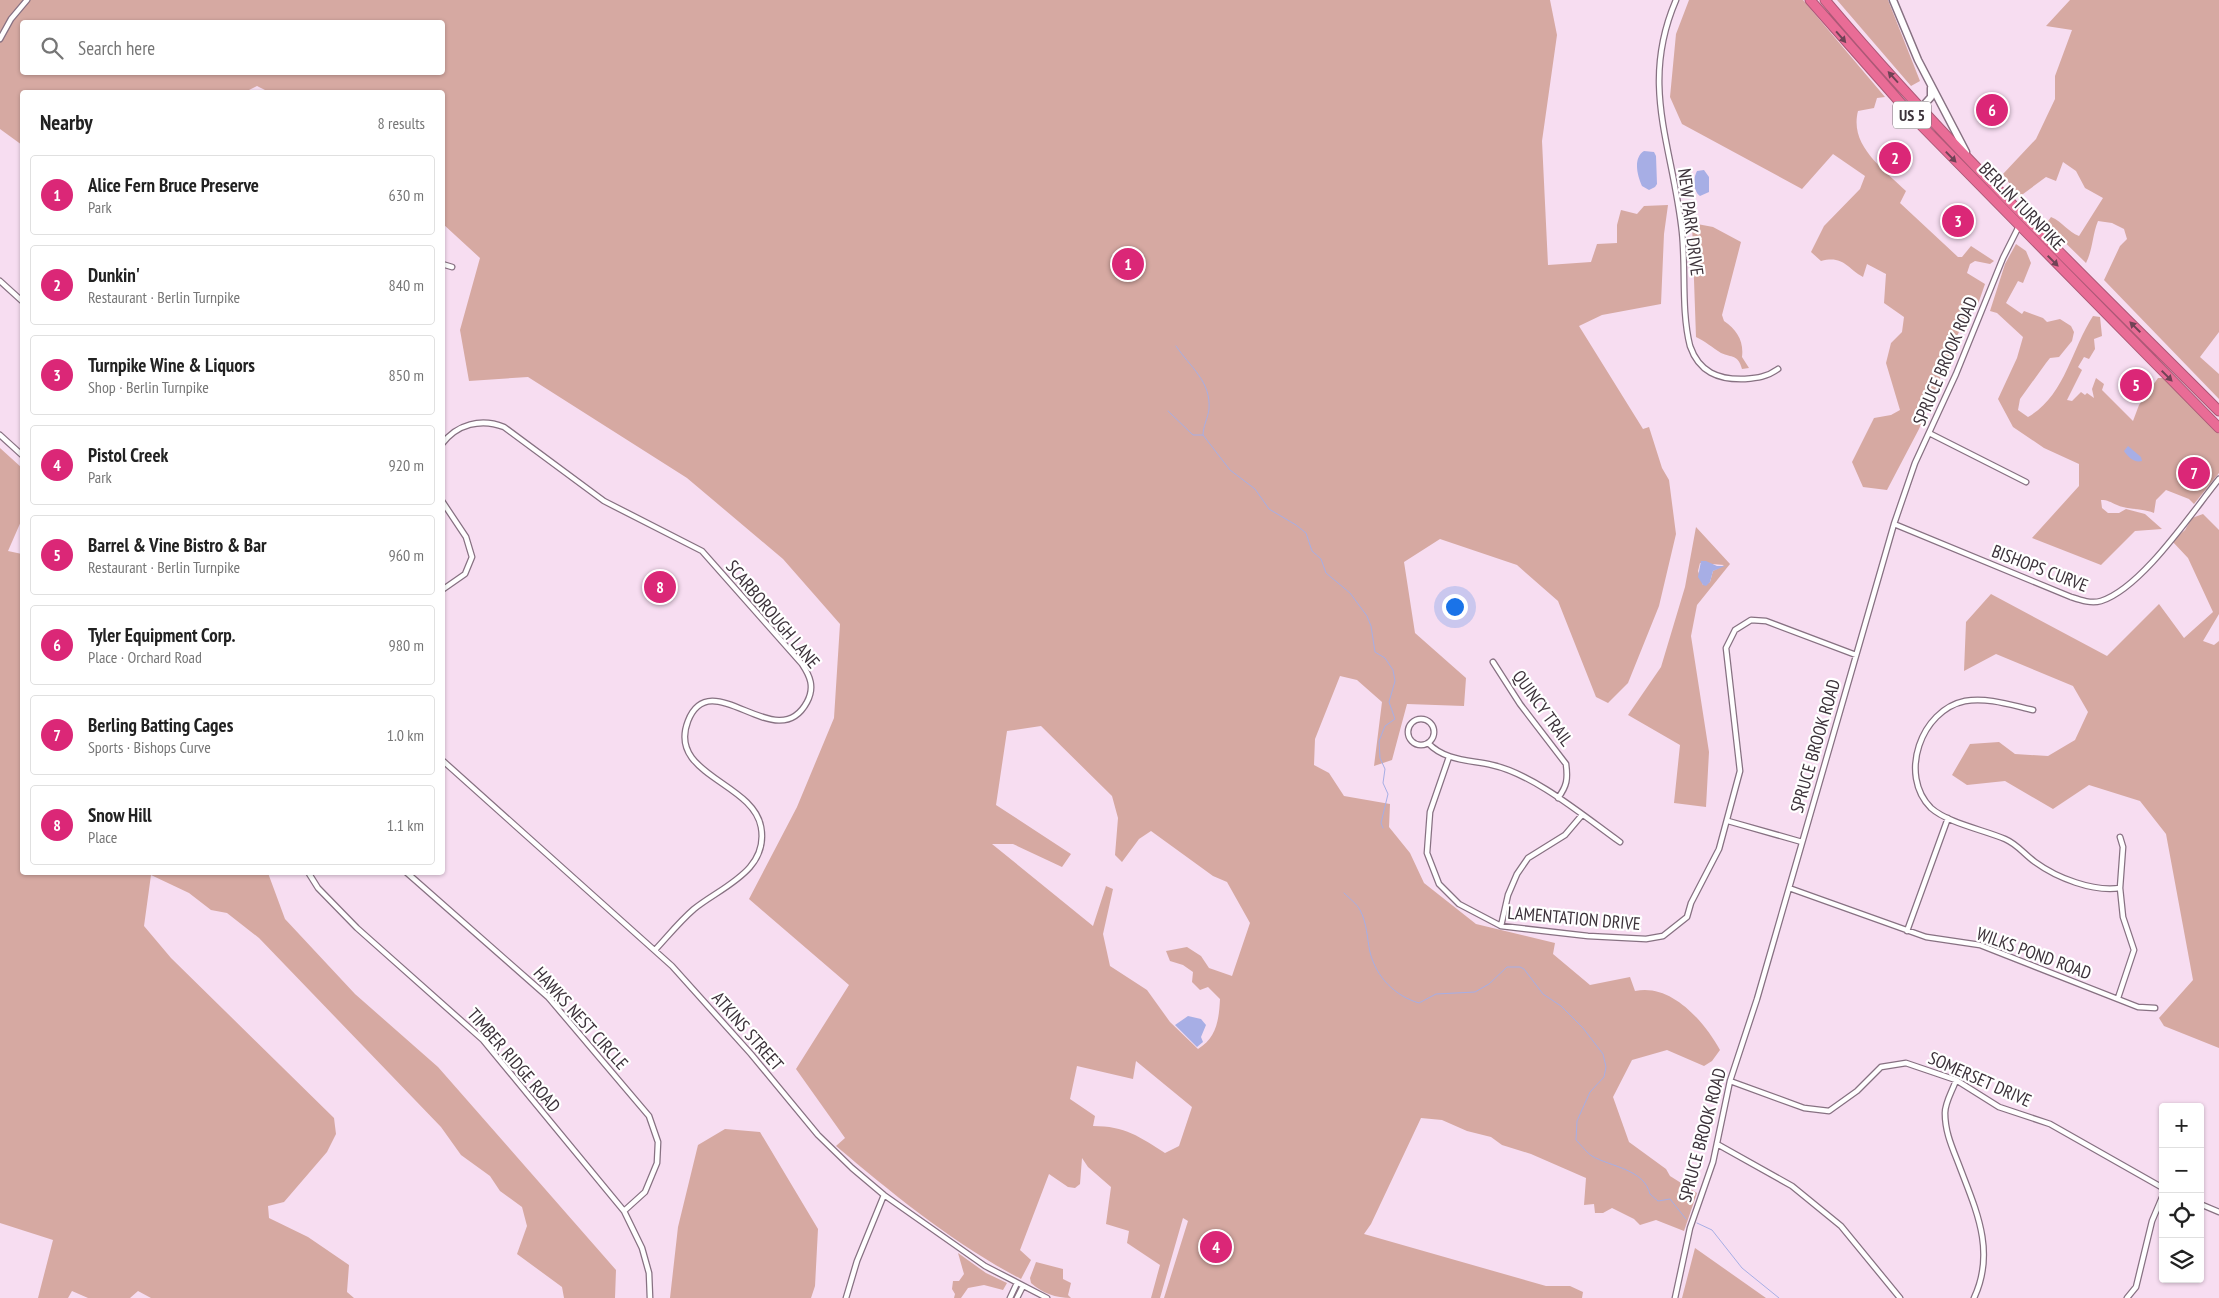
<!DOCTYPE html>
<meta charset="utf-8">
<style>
:root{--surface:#fff;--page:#f2f2f2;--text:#222;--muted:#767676;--line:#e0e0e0;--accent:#db2777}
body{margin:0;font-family:"PT Sans Narrow",sans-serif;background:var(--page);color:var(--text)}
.controls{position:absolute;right:15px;bottom:15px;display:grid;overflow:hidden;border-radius:5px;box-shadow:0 1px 4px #0004}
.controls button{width:45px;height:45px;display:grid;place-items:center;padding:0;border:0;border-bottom:1px solid var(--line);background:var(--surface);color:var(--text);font:25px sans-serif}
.you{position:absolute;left:1454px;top:606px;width:18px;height:18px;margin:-12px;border:4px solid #fff;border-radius:50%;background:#1a73e8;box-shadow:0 0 0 8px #1a73e833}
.badge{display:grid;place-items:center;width:32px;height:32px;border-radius:50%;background:var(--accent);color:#fff;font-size:16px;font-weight:700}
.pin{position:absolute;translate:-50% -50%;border:2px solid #fff;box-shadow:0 1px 5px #0006}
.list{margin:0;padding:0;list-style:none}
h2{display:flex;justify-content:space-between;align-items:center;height:65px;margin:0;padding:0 20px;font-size:21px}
h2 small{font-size:16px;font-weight:400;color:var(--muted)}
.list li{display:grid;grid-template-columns:32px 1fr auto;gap:15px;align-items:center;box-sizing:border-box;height:80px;margin:0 10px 10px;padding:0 10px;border:1px solid var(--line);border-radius:5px}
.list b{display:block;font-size:19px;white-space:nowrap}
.list p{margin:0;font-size:16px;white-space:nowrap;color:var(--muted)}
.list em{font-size:16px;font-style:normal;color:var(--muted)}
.icon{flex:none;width:28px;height:28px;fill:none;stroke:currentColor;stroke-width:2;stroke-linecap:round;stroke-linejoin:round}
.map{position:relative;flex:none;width:2219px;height:1298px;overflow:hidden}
.search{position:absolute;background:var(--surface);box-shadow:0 1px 4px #0004;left:20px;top:20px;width:425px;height:55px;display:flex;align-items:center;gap:12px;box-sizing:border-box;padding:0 18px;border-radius:5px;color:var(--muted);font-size:19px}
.panel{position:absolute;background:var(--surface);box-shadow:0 1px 4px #0004;left:20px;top:90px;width:425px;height:785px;border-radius:5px}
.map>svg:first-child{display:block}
.green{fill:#d6a9a2;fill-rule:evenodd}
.water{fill:#a7aee5}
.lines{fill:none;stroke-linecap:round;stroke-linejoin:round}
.stream{stroke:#a7aee5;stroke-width:1}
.street-casing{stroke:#877182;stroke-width:7}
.secondary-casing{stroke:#877182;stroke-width:9}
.highway-casing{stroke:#ac5876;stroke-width:11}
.street{stroke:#fff;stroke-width:4.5}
.secondary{stroke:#fff;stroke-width:6}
.highway{stroke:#e96c96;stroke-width:9}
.oneway{fill:#704356}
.labels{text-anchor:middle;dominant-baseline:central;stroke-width:4.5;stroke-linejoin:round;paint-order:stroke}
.shield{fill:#fff;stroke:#767075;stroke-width:1}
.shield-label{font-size:16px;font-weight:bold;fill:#3c323a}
.street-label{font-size:18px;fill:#3c323a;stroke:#fff}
</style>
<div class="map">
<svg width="2219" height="1298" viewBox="0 0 2219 1298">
<rect width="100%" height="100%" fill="#f7ddf1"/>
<!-- green -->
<path class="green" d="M0 0H1550L1557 35 1542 141 1548 265 1591 262 1597 244 1617 243V225L1621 210 1637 214 1644 206 1668 205 1664 234 1661 304 1602 315 1579 326 1643 429 1649 427 1662 468 1669 480 1676 534 1659 606 1628 683 1608 703 1596 697 1558 601 1517 565 1440 539 1404 562 1415 633 1466 678 1464 706 1407 704 1392 760 1374 766 1382 702 1357 680 1340 676 1315 739 1314 765 1329 773 1344 796 1390 804 1389 827 1410 853 1424 883 1476 924 1555 943 1553 954 1590 985 1630 977 1635 991C1671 983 1704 1021 1720 1050L1712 1061 1704 1066 1667 1050 1632 1060 1613 1097 1629 1142 1666 1169 1670 1176 1697 1193 1684 1231 1656 1220 1640 1225 1634 1219 1612 1208 1603 1213H1595L1594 1204 1584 1205 1586 1178 1531 1154 1502 1145 1491 1137 1467 1131 1442 1120 1421 1118 1371 1224 1364 1234 1546 1286H1570L1583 1292 1582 1298H1164L1188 1221 1183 1218 1160 1298H1151L1160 1265 1127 1243 1129 1231 1106 1224 1111 1187 1088 1167 1082 1158 1080 1184 1075 1188 1068 1187 1049 1174 1020 1250 1031 1260 1021 1279C954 1244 894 1195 836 1146L845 1138 796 1069 849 985 749 899 797 807 834 718 840 624 783 559 687 478 528 377 469 381 460 330 480 258 443 224 442 92H269L257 86 245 92H22V145L0 129ZM22 22H442V72H22ZM1041 726 1112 796 1118 818 1115 855 1122 862 1139 839 1151 831 1213 876 1227 882 1250 923 1232 976 1209 968 1201 956 1187 947 1166 951 1170 961 1183 965 1193 972 1192 982 1200 990 1208 987 1220 999C1219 1021 1216 1038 1198 1049L1170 1022 1147 990 1110 966 1103 934 1113 889 1106 886 1093 926 992 844H1013L1062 867 1071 854 996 805 1007 731ZM1136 1061 1192 1107 1179 1146 1165 1153C1140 1137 1125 1126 1093 1126L1095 1116 1070 1099 1077 1066 1133 1079Z
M1689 0H1803L1885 97 1877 98 1874 108 1858 111C1849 146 1884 169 1906 191L1900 203 1958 257H1962L1971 246 1994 261 1990 264 1975 261 1970 264 1967 273 1985 284 1977 307 1970 305 1919 429 1887 490 1863 487 1852 462 1874 418 1891 415 1900 410 1886 363 1891 343 1902 332 1904 317 1884 303 1886 274 1867 264 1863 277C1847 268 1843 255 1821 261L1811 252 1824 226 1860 189 1865 176 1833 154 1802 189 1682 124 1670 97 1676 34Z
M1837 0H1888L1920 81 1911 86Z
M2070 0H2219V332L2200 357 2219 374V399L2104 280 2120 246 2127 239 2124 229 2112 223 2098 221C2092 236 2093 249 2086 263L2046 224 2051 217C2063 222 2068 232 2079 236L2103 198 2085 188 2076 171 2063 162 2056 181 2046 177 2019 197 2003 174 2036 139 2055 99V76L2072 30 2046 26Z
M1692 223 1713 227 1741 242 1722 315 1724 321C1737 330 1744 341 1742 357L1749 368 1742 369C1738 354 1732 358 1721 353 1713 348 1705 341 1696 337Z
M2016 244 2026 251 2031 263 2023 283 2018 281 2006 303 2022 314 2024 311 2043 318 2047 322 2060 319 2071 326 2074 332 2072 341 2059 357 2050 358 2046 363 2020 399 2018 410 2028 417C2065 396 2071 350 2093 316L2100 317 2102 336 2094 339 2095 349 2089 359 2084 357 2078 367 2082 370 2067 400 2072 401 2081 392 2085 395 2087 393 2094 398 2092 389 2096 378 2104 384 2102 390 2133 421 2139 405 2158 378H2164L2219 434V473L2194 504 2189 499 2166 490 2156 500 2154 513C2142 508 2128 510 2117 505 2110 502 2108 500 2101 500L2102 508 2108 513H2119L2126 509 2145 514 2162 529 2135 531 2101 565 2032 538 2079 486V464L2044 448 2013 427 1998 399 2017 358 2023 337 1997 313 1990 311 2005 264Z
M0 448 22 468V519L8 551 22 554V872L268 873 285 919 355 994 438 1067 616 1270 615 1298H564L562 1287 517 1254 527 1226 522 1207 500 1191 490 1176 461 1155 441 1127 259 938 227 913 211 910 189 893 151 875 144 926 171 958 334 1118 336 1134 327 1152 284 1202 268 1206 269 1218 308 1237 349 1265 347 1292 354 1298H151L138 1291 130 1298H88L72 1291 68 1298H38L53 1240 0 1223Z
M2203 514 2219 530V614L2203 641 2214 645 2219 641V1048L2164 1026 2159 1018 2193 980 2166 834 2140 801 2089 785 2053 809 2005 781 1967 785 1952 775 1970 744 1999 742 2015 754 2048 756 2075 740 2088 712 2073 686 1996 654 1964 671 1966 622 1991 594 2107 656 2159 604 2184 638 2213 612 2188 558 2172 541 2185 530 2192 518Z
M1696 527 1730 564 1697 605 1691 636 1709 752 1706 807 1674 803 1680 745 1628 715 1661 667 1685 587ZM1700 563 1724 565 1713 571 1710 582 1703 585 1698 571Z
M725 1129 760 1132 818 1229 815 1286 811 1298H670L678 1227 698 1145Z
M1695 1248 1766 1298H1682Z
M958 1253 986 1273 1007 1283 1003 1290 984 1285 968 1288 961 1298H954L955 1294 952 1289 953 1281H959L964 1274Z
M1036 1262 1063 1269V1279L1071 1283 1068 1295 1071 1298C1056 1298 1042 1293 1031 1283L1030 1278Z"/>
<!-- water -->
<path class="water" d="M1644 151 1654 152 1656 156 1657 184 1655 187 1649 190 1642 186C1637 175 1633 158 1644 151Z
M1704 170 1709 177V192L1700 196C1693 191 1693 178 1697 171Z
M2128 446 2141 457 2142 461C2134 463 2128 457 2124 451Z
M1701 561H1706L1717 566H1725L1713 571 1710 582 1706 586 1703 585 1698 577Z
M1188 1016 1201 1019 1206 1025 1201 1037 1203 1042 1197 1047 1175 1025Z"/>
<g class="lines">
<!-- stream -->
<path class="stream" d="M1176 346C1190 367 1211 381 1209 409 1208 418 1203 426 1203 435
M1168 411 1193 435H1203L1230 470 1255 489 1269 509 1296 525 1306 533 1312 551 1321 559 1326 573 1350 593 1367 616 1371 626 1375 652 1385 658 1393 670 1395 681 1389 702 1395 719 1385 726 1379 741 1380 758 1385 769 1383 783 1388 794 1381 823 1383 828
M1344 893C1349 898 1357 904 1360 910 1367 923 1367 938 1370 952 1376 977 1395 996 1419 1003L1436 994 1475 992 1489 984 1507 967H1520L1524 969 1543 994 1561 1006 1583 1028 1603 1054 1606 1067 1604 1077 1590 1092 1577 1121 1576 1140C1581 1145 1587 1153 1592 1156 1611 1167 1644 1169 1650 1194L1658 1201 1670 1199 1686 1219
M1697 1223 1712 1230 1742 1268 1779 1298"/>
<!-- street casing -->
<g class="street-casing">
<path id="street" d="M1676 0C1639 86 1673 146 1682 232 1686 269 1681 310 1690 346 1699 372 1718 380 1745 379 1757 378 1767 377 1778 369
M0 39 11 19 27 0
M442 264 452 267
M0 281 22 301
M1929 433 2026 482
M0 435 22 455
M442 444C457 424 481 418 504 427L604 501 702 551 802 664C810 676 815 687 807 702 777 758 711 662 688 721 667 775 753 782 761 827 769 871 721 887 694 909 680 921 668 936 655 950
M442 501 466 537 472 557 465 574 442 590
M1894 524 2071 597C2080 600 2091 604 2101 601 2142 588 2192 512 2219 479
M1493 662 1520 704 1566 764C1568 779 1567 786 1558 798
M2033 710C2011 705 1987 697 1965 701 1921 710 1898 775 1931 808 1948 823 1984 830 2005 839 2017 844 2024 854 2035 862 2057 878 2093 892 2120 888
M1408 732a13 13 0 1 1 26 0a13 13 0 1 1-26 0Z
M1428 743C1445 761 1470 760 1492 765 1534 774 1585 817 1620 842
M1449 757 1430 812 1427 853 1439 884 1459 904 1501 926 1588 936 1646 939 1663 936 1687 917 1691 903 1719 849 1740 771 1726 648 1735 630 1751 620 1766 621 1856 655
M442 760 672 966 751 1054 818 1135 852 1168 884 1195 985 1266 1047 1298
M1728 821 1802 842
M308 872 318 888 357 928 483 1040 624 1211 642 1248 649 1273 650 1298
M406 872 548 997 649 1116 658 1142 657 1163 645 1192 624 1211
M1789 888 1926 937 1980 945 2138 1007 2155 1008
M1501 926 1508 895 1517 874 1528 858 1565 835 1582 815
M1907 931 1948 818
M2118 998 2134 950 2123 917 2120 888 2123 847 2120 837
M1956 1080C1953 1090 1945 1102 1945 1113 1945 1132 1952 1147 1959 1165 1976 1210 1996 1251 1974 1298
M1730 1081 1804 1108 1829 1111 1857 1091 1881 1067 1906 1063 1956 1080 1999 1107 2050 1124 2163 1188
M1717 1144 1792 1186 1841 1226 1900 1298
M2200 1204 2219 1212
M846 1298 857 1261 884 1195
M1010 1298 1017 1283
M1017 1298 1023 1286
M1675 1298 1690 1228 1713 1162 1730 1081 1757 999 1894 524 1915 463 1956 374 2003 258 2020 224
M2127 1298 2136 1287 2152 1221 2163 1195"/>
</g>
<!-- secondary casing -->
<g class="secondary-casing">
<path id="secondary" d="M1893 0 1918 60 1966 152
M1913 117 1931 97V88"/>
</g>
<!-- highway casing -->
<g class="highway-casing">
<path id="highway" d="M1810 0 1913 117 2219 428
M1825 0C1947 145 2085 277 2219 411"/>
</g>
<!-- street -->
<use href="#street" class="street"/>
<!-- secondary -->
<use href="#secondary" class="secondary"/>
<!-- highway -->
<use href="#highway" class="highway"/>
</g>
<!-- one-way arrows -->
<defs><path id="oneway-solid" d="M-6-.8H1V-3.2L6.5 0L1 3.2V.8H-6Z" transform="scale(1.25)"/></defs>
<g class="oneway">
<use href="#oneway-solid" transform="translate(1841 37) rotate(49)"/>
<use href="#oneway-solid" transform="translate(1893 77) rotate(-132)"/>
<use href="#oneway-solid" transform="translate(1951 157) rotate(46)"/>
<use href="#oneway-solid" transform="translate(2053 261) rotate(45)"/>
<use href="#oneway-solid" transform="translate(2135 327) rotate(-135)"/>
<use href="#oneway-solid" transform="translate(2167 376) rotate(45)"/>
</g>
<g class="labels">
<!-- shield labels -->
<rect class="shield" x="1893" y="101.5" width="38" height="27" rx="4"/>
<g class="shield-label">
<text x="1912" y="115">US 5</text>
</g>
<!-- street labels -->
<g class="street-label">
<text transform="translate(2022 206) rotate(46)">BERLIN TURNPIKE</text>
<text transform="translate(1691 222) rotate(83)">NEW PARK DRIVE</text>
<text transform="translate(1945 361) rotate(-67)">SPRUCE BROOK ROAD</text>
<text transform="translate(2040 568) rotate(21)">BISHOPS CURVE</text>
<text transform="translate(773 614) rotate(50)">SCARBOROUGH LANE</text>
<text transform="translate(1543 708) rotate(54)">QUINCY TRAIL</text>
<text transform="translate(1815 746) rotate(-74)">SPRUCE BROOK ROAD</text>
<text transform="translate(1574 918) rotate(5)">LAMENTATION DRIVE</text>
<text transform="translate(2034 953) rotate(20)">WILKS POND ROAD</text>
<text transform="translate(581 1018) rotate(48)">HAWKS NEST CIRCLE</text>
<text transform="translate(748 1031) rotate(49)">ATKINS STREET</text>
<text transform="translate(514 1060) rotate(49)">TIMBER RIDGE ROAD</text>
<text transform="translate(1980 1079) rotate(24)">SOMERSET DRIVE</text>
<text transform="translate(1702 1135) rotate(-75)">SPRUCE BROOK ROAD</text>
</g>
</g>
</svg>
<div class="controls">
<button>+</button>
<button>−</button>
<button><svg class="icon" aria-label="locate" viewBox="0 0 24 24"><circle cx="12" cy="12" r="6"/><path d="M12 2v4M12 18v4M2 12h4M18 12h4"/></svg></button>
<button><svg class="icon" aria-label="layers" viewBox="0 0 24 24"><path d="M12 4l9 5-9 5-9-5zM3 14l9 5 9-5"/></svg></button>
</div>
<div class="you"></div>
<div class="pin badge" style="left:1128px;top:264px">1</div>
<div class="pin badge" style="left:1895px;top:158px">2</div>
<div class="pin badge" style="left:1958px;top:221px">3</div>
<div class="pin badge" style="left:1216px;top:1247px">4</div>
<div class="pin badge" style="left:2136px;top:385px">5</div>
<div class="pin badge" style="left:1992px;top:110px">6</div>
<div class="pin badge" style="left:2194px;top:473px">7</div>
<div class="pin badge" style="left:660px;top:587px">8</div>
<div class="search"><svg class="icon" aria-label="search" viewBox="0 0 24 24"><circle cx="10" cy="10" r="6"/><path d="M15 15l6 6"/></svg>Search here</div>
<section class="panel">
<h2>Nearby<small>8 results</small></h2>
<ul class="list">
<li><span class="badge">1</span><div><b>Alice Fern Bruce Preserve</b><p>Park</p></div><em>630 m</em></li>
<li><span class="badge">2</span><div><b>Dunkin'</b><p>Restaurant · Berlin Turnpike</p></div><em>840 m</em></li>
<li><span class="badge">3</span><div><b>Turnpike Wine &amp; Liquors</b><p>Shop · Berlin Turnpike</p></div><em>850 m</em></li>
<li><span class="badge">4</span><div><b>Pistol Creek</b><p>Park</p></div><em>920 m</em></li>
<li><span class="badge">5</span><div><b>Barrel &amp; Vine Bistro &amp; Bar</b><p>Restaurant · Berlin Turnpike</p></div><em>960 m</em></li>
<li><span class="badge">6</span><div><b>Tyler Equipment Corp.</b><p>Place · Orchard Road</p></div><em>980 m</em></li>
<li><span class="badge">7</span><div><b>Berling Batting Cages</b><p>Sports · Bishops Curve</p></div><em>1.0 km</em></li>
<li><span class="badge">8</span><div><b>Snow Hill</b><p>Place</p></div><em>1.1 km</em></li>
</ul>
</section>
</div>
